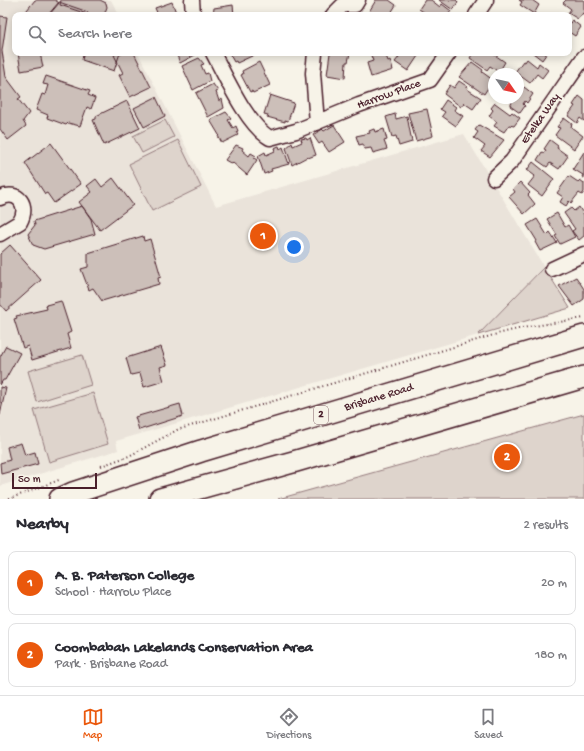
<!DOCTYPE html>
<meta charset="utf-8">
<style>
:root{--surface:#fff;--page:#f2f2f3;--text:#2b2b33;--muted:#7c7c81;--line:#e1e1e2;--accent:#ea580c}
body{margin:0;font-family:"Gochi Hand",sans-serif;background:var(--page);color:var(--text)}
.compass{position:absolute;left:488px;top:68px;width:36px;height:36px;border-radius:50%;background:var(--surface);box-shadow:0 2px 10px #0003;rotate:124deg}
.scale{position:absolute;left:12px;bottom:10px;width:85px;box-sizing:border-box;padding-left:4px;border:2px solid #4a1f2b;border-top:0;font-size:11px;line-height:14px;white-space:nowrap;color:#4a1f2b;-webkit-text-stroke:3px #f7f3e8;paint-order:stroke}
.you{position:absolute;left:294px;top:247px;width:14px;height:14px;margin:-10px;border:3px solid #fff;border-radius:50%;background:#1a73e8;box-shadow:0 0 0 6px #1a73e833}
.badge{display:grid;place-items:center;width:26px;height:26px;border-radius:50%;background:var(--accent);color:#fff;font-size:13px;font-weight:700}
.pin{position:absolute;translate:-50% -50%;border:2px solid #fff;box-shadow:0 1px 4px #0006}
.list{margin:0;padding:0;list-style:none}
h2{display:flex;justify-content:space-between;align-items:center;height:52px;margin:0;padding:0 16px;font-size:17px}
h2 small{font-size:13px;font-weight:400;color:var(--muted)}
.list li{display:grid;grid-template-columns:26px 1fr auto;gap:12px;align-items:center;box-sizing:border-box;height:64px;margin:0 8px 8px;padding:0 8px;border:1px solid var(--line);border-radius:8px}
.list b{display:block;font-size:15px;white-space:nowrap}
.list p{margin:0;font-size:13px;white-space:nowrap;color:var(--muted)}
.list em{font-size:13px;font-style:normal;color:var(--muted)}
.icon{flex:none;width:22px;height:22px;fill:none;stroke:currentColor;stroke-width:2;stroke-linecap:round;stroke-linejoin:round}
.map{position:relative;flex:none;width:584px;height:499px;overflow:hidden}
.search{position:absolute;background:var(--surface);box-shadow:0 2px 10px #0003;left:12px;right:12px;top:12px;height:44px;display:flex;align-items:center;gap:10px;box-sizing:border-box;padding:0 14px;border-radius:8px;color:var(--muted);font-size:15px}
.sheet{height:196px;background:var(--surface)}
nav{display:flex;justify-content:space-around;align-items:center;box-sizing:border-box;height:56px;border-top:1px solid var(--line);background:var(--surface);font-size:11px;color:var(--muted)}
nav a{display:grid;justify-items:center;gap:2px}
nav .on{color:var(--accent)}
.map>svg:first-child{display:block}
.built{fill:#eae3da}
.green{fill:#ded4cc;stroke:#947a7c}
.building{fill:#ccbfb9;stroke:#4a1f2b}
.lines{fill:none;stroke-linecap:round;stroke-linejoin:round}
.minor-casing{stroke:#4a1f2b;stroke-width:17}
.highway-casing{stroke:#4a1f2b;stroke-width:24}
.path{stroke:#4a1f2b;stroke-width:2;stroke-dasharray:1 3;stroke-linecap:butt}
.minor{stroke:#f7f3e8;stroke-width:14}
.highway{stroke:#f7f3e8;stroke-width:21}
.labels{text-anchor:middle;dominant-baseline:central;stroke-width:4;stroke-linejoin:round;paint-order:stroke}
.shield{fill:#f7f3e8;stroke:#7e5f64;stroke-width:1}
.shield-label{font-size:11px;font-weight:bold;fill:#4a1f2b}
.street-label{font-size:12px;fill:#4a1f2b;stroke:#f7f3e8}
</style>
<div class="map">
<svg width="584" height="499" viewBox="0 0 584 499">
<rect width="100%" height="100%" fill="#f7f3e8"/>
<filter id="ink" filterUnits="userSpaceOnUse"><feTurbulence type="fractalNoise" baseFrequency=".025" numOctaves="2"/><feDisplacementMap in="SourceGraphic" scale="8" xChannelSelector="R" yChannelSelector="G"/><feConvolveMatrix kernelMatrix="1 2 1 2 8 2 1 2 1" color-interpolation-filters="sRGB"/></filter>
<g filter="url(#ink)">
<!-- built -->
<path class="built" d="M0 0H111L119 15H15V53H138L216 206 464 134 544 267 478 335 116 441 118 450 0 486Z"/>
<!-- green -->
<path class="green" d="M165 120 174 137 142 153 133 136Z
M178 140 201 187 152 211 129 164Z
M544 267 570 308 478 335Z
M82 355 91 385 37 402 28 371Z
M93 393 108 444 49 462 34 410Z
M584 414V499H278Z"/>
<!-- building -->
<path class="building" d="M35 0H55L59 3 49 15H23Z
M61 0H100L106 3 107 7 104 15H90L60 5Z
M376 0H389L396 5 391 13 390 12 388 15H367Z
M425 0H431L440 7 442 4 451 11 448 15H428L419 9Z
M439 0H456L458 2 453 10Z
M519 0H532L539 5 534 14 520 5 522 2Z
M566 0H584V14L583 13 578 19 568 13 571 9 563 3Z
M59 2 88 12V15H48Z
M172 2 177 15H158L155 8Z
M233 5 234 15H213L214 8Z
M0 16 7 17 2 51 6 77 21 97 18 99 29 113 23 121 26 126 8 140 0 129Z
M572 20 581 27 575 36 569 32V22L570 23Z
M18 53H40L43 67 21 71Z
M79 53H120L114 71 82 60 83 55Z
M118 53H134L151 87 130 97 119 75 123 73 114 55Z
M176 53H197V54L180 63Z
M229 53H253L254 55 237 63 236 61 234 62Z
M330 53H350L348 62H346L345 78 327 75Z
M370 53H385L388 61 390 60 393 70 371 77 367 63 373 61Z
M393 53H420L408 71 395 62 399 57Z
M473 53H492L505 62 499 72 490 66 487 70 470 58Z
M533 53H547L542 60Z
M199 58 204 64 201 65 205 74 208 73 210 81 193 90 182 66Z
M527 59 537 67 539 63 548 70 542 78 537 74 530 83 515 72 523 61 525 62Z
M259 62 270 85 253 93 252 91 250 92 241 75 243 74 242 71Z
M472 62 483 70 482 72 493 80 484 94 459 77Z
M46 76 90 91 88 95 95 98 91 109 87 107 80 126 68 123 66 125 47 118 48 115 36 110 42 94 45 95 48 85 43 84Z
M459 81 468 87 467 89 481 98 473 109 464 103 461 107 444 94 450 85 454 88Z
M213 84 218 91 216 92 219 101 222 99 224 108 208 117 196 93Z
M518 87 522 90 524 87 533 94 527 103 525 101 523 104 525 106 520 113 510 106 512 103 505 98H518Z
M270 95 294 103 288 121 285 120V122L267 117 268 115 264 114Z
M579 96 584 100V121L580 118 577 123 568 116 575 106 573 105Z
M156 97 165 116 144 127 134 108Z
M446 100 456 107 454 110 463 116 456 126 442 116 445 112 440 109Z
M127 101 140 128 104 145 93 120 96 119V116Z
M495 103 510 114 512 112 520 118 514 126 509 125 504 132 494 126 497 122 489 116 493 110 491 108Z
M427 109 433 136 416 141 408 113Z
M226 112 231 118 228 120 233 128 236 126 238 131 236 132 238 135 222 143 218 136 219 135 210 120Z
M395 114 396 119 407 116 412 142 399 146 396 136 392 137 386 117Z
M564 118 572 124 571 127 583 136 574 149 555 135 560 128 557 127Z
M334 125 345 142 329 152 322 142 319 144 313 135 322 129 324 131Z
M479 125 504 140 490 157 481 151 485 146 474 138 478 132 475 130Z
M374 129 375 132 384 129 387 140 384 141 387 149 373 153 371 148 365 149 363 144 359 145 356 136 370 133 369 131Z
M306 138 307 140 310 138 316 155 308 158 307 157 292 165 286 148 292 143 293 146 302 142 301 139Z
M550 140 558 146 557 148 568 156 559 169 550 163 547 167 537 160 542 152 544 153 546 150 544 149Z
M51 143 81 184 54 203 47 193 45 194 25 163Z
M236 145 243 148 242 150 249 156 251 153 256 156 254 158 257 160 247 175 233 163 232 164 225 160Z
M279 146 280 149 283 147 289 164 271 169 272 171 264 174 258 156 265 152 266 155 275 151 274 148Z
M584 152V178L582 177 583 175 573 169Z
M533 162 554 179 542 196 528 185 535 176 527 170Z
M569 176 578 182 580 180 584 183V192L582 195 579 193 571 203 569 201 566 206 560 202 563 197 557 193Z
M113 178 133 205 100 230 79 202 92 192 87 186 96 179 102 187Z
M520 182 530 193 528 195 535 204 524 214 509 197 515 192 513 189Z
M82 206 91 219 95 234 44 249 33 245 28 234 35 225 34 221Z
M579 207 584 215V236L579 240 572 231 575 229 564 213 571 208 574 211Z
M557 213 565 227 568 225 575 237 560 244 555 236 557 235 547 219Z
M537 219 547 235 550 232 557 243 540 251 535 242 537 241 527 225Z
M143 236 144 241 150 239 161 277 158 278 159 284 102 301 93 288 89 290 81 269 88 267V253Z
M10 245 41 280 6 311 0 304V254Z
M576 277 584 289V299L574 306 559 286Z
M61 301 71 332 67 334 71 348 32 360 28 346 23 348 14 319 17 318 16 316 47 309 46 305Z
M6 346 20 353 5 380H3L0 385V357Z
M161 347 167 365 160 367 164 381 144 387 140 373 131 375 126 358Z
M0 387 6 388 0 415Z
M180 404 183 416 139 430 135 417Z
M21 443 25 455 35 452 38 464 1 474 0 463 10 460 7 447Z"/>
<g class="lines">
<!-- minor casing -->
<g class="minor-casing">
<path id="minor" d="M192 0 193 15
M333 15 343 5H355L358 0
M476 15 486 0
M213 53C226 77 247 125 270 138L296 131 359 105 430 80 449 53
M315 53 313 73 317 123
M494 178 512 161 584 57
M0 198C19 189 29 206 20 222L0 234
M552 269 584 254"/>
</g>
<!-- highway casing -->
<g class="highway-casing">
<path id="highway" d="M60 499 73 493 201 451 584 336
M160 499 293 462 584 377"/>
</g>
<!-- path -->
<path class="path" d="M101 466 129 456 177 430 497 334 522 328 584 318
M9 499 59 480"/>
<!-- minor -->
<use href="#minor" class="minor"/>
<!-- highway -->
<use href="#highway" class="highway"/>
</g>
</g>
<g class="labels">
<!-- shield labels -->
<rect class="shield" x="314" y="406" width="14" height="18" rx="3"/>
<g class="shield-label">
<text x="321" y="415">2</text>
</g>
<!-- street labels -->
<g class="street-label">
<text transform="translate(389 95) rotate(-20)">Harrow Place</text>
<text transform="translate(541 119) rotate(-55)">Etelka Way</text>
<text transform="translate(379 398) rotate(-17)">Brisbane Road</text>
</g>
</g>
</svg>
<svg class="compass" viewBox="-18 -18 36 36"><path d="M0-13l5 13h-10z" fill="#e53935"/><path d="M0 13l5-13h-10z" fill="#7c7c81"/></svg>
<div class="scale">50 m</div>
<div class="you"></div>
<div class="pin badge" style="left:263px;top:236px">1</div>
<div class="pin badge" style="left:507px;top:457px">2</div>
<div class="search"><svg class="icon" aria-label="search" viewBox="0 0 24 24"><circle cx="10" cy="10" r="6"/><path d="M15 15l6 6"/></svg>Search here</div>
</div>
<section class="sheet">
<h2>Nearby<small>2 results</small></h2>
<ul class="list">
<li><span class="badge">1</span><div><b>A. B. Paterson College</b><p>School · Harrow Place</p></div><em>20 m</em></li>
<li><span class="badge">2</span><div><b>Coombabah Lakelands Conservation Area</b><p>Park · Brisbane Road</p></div><em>180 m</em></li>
</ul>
</section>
<nav>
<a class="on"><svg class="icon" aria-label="map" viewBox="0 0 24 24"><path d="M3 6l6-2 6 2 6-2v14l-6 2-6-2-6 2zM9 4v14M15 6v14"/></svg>Map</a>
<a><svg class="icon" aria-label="directions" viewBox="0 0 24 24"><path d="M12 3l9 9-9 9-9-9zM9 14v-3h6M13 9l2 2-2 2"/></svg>Directions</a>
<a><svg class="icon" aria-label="saved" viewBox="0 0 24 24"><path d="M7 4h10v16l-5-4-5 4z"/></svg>Saved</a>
</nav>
